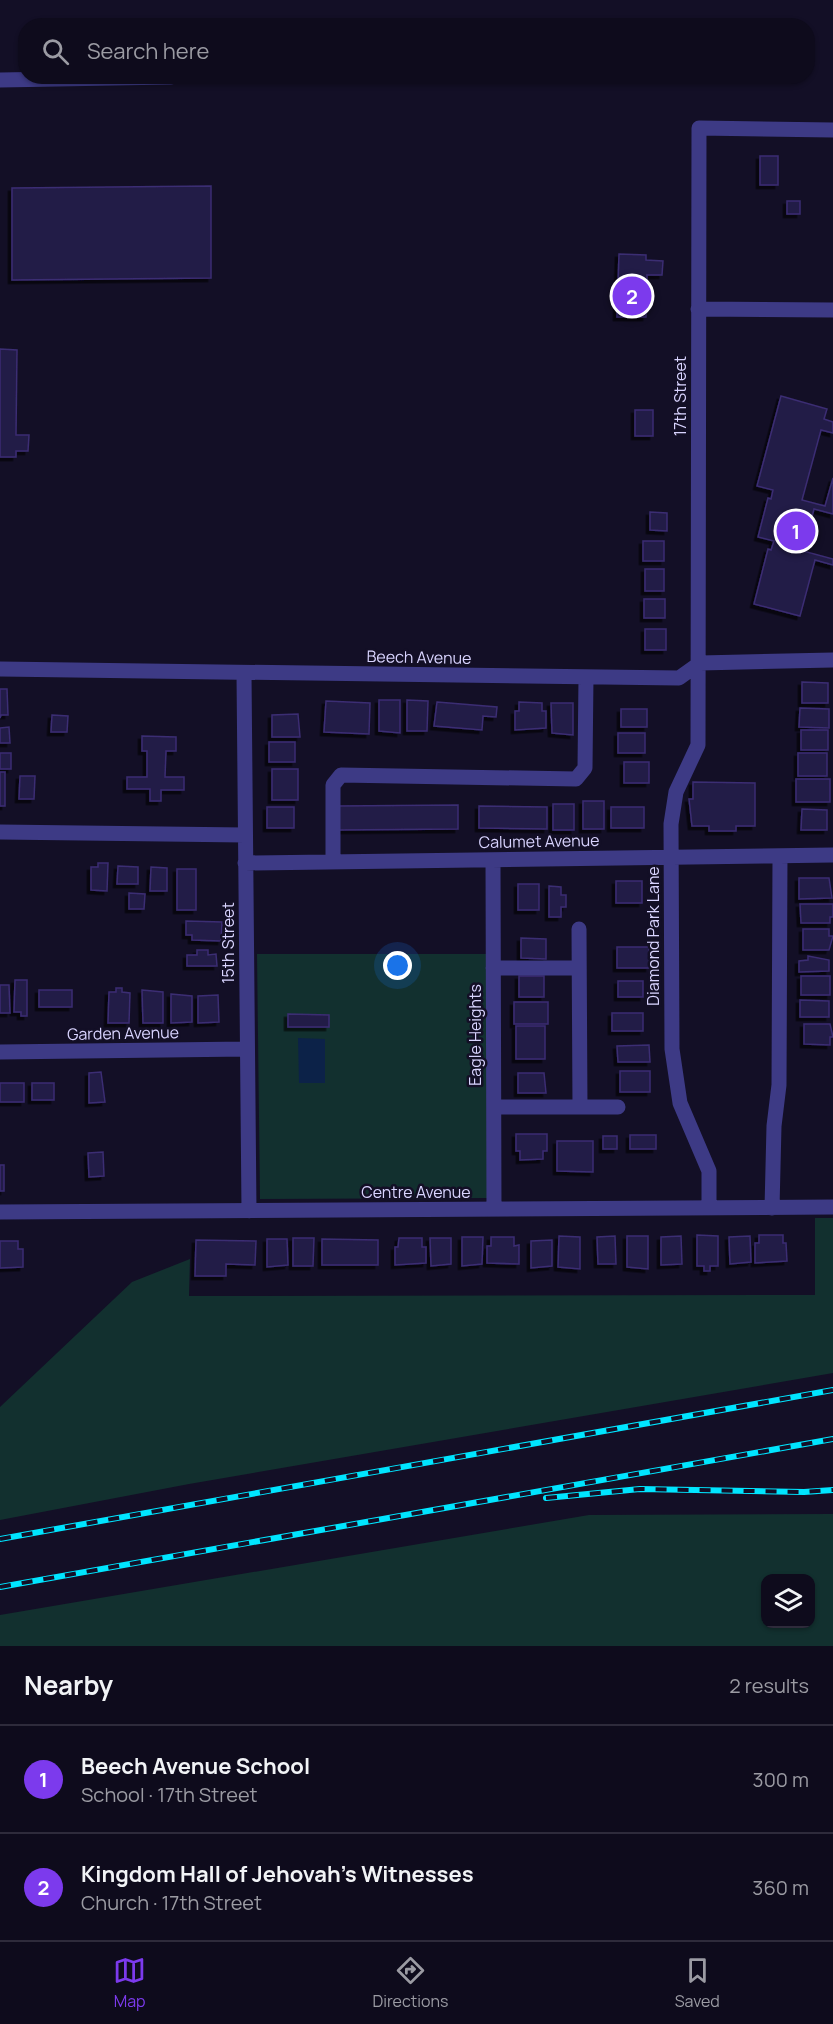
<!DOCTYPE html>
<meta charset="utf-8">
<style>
:root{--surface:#0e0b1c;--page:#171425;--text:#f1f3f6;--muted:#9b9ba3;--line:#2e2b3b;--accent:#7c3aed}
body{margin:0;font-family:Manrope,sans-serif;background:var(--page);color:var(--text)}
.controls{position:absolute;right:18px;bottom:18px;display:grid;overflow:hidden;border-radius:12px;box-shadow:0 2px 4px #0004}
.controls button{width:54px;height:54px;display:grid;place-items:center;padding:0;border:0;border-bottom:2px solid var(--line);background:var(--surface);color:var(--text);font:30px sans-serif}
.you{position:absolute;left:398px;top:966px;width:21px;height:21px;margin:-15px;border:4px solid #fff;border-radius:50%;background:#1a73e8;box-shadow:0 0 0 9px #1a73e833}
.badge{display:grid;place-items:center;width:39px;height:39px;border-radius:50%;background:var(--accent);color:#fff;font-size:20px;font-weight:700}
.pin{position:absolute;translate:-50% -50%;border:3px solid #fff;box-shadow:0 2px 6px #0006}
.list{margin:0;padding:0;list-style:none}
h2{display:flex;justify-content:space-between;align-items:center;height:78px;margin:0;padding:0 24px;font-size:26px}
h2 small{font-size:20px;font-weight:400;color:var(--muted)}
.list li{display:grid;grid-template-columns:39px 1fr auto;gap:18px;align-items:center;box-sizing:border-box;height:108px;padding:0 24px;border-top:2px solid var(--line)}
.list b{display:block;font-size:22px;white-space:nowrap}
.list p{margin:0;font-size:20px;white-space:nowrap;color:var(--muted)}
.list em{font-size:20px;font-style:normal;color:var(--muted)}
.icon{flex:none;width:33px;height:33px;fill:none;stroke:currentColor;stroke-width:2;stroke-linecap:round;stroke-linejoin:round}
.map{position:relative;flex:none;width:833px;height:1646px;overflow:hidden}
.search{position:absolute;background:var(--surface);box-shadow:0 2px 4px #0004;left:18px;right:18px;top:18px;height:66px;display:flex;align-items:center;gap:15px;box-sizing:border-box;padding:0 21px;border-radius:24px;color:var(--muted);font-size:22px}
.sheet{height:294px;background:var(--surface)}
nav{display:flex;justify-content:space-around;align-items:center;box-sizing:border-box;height:84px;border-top:2px solid var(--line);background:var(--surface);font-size:16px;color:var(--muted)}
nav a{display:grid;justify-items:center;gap:3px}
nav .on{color:var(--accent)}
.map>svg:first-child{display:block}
.green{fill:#12302f;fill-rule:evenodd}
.water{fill:#0c2248}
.building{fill:#241b47;stroke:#3b2d73;stroke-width:1.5;filter:url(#shadow)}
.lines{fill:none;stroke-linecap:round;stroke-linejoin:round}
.minor{stroke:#3d3a85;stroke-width:15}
.rail-casing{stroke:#00e5ff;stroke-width:6}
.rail{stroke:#130f26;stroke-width:4;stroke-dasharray:11;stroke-linecap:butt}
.labels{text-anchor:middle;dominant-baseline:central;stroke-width:5;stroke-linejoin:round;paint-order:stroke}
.street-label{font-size:16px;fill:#d9d4ff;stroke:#130f26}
</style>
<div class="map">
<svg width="833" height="1646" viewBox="0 0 833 1646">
<defs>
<filter id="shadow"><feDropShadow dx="-3.5" dy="3.5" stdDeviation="0" flood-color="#0009"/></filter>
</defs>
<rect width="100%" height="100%" fill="#130f26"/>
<!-- green -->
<path class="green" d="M257 954H486L488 1198 260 1199Z
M815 1218H833V1373L189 1484 0 1520V1407L132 1282 190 1259 189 1296 815 1295Z
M833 1514V1646H0V1615L589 1515ZM766 1578H810V1624H766Z"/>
<!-- water -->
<path class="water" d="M298 1038 325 1039V1083H299Z"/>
<!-- building -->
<path class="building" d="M760 156H778V185H760Z
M211 186V278L12 280V188Z
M787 201H800V214H787Z
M619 254 646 255V260L663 261 662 275H647L646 317H617Z
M0 349 17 350 16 435H29L28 451H16V457H0Z
M781 396 827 409 824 419 833 422V433L821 430 802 500 825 506 833 478V514L814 509 803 551 833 559V565L815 560 800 616 754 604 768 549 771 550 774 541 758 537 768 498 771 499 773 490 757 486Z
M635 410H653V436H635Z
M650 512 667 513V531L650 530Z
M643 541H664V561H643Z
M645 569H664V591H645Z
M644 599H665V618H644Z
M645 629H666V650H645Z
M802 682 828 683V703H802Z
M0 689H7L8 715H1L0 718Z
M379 700H400V733L379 731Z
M407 700 428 701 427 731H407Z
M326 701 370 703 369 734 324 732Z
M437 702 497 707 496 717 483 716 482 730 434 726Z
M519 702 542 703V711H546V728L515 730V711H519Z
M551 703H573V735L552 733Z
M800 708 829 709V728L799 727Z
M621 709H647V727H621Z
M298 714 300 737H272V715Z
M52 715 68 716 67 732H51Z
M9 727 10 743H0V728Z
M801 730H828V750H801Z
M618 733H645V753H618Z
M142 736 176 737V751H166L165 777H184V790H161V801H150V789H127V777H147V751H142Z
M269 742H295V762H269Z
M0 753H11V769H0Z
M798 753H827V776H798Z
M624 762H649V783H624Z
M272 769H298V800H272Z
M0 772H5V806H0Z
M20 776H35L34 799H19Z
M796 779H830V802H796Z
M693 782 755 783V826H736V831H709V826H692L689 799H693Z
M583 801H604V829H583Z
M553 804H574V830H553Z
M458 805V829L337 830V806Z
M479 806 547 807V829L479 828Z
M267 807H294V828H267Z
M611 807H644V828H611Z
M802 809 827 810V830H801Z
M98 863H108L107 891 91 890V867H98Z
M118 866 138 867V884H117Z
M151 867 167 868V891H150Z
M177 869H196V910H177Z
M799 878H829L832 898 799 899Z
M616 881H642V903H616Z
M518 884H539V910H518Z
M549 886 561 887V895H566V907H561V917H549Z
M129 893 145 894 144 909H129Z
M800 904H833V917H830V923H801Z
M186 921 222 922 221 941 192 940V935H186Z
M803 929H829V936H833L829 950H803Z
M521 938 546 939V959L521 958Z
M617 947H649V968H617Z
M197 950H208V955L216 954 217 966H187V955H197Z
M808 956 829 960V971L799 972V961L808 960Z
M519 976H544V997H519Z
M801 976H830V995H801Z
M15 980H27V1016H21V1012H14Z
M618 981H643V997H618Z
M0 985H9L10 1013H0Z
M116 988H122V992L130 993 129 1023H108L109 992H116Z
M39 990H72V1007H39Z
M142 990 163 992V1023H143Z
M171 994 192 996V1022L171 1023Z
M218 995 219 1022 198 1023V996Z
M800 1000 829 1001V1017H800Z
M514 1002H548V1024H514Z
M612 1013H643V1031H612Z
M288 1014 329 1015V1027H288Z
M804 1024H830L833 1037H830V1045L804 1044Z
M516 1026H545V1059H516Z
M649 1045 650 1062H618L617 1046Z
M620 1071H650V1092H620Z
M101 1072 105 1102 89 1103V1073Z
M518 1073H544L546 1093H518Z
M0 1083H24V1102H0Z
M32 1083H54V1100H32Z
M516 1134H547V1151H543V1159L520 1160V1151H516Z
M630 1135H656V1149H630Z
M603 1136H617V1149H603Z
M557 1141H593V1172L557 1171Z
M103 1152 104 1176 89 1177 88 1153Z
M0 1165H4V1191H0Z
M697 1235 718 1236V1266H710V1271H704V1266H697Z
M759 1235H783V1243H786L787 1261 755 1263V1243H759Z
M559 1236 580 1237V1269L558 1267Z
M615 1236 616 1264H598L597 1237Z
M627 1236H648V1269L627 1267Z
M681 1236 682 1264 661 1265V1237Z
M750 1236 751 1262 730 1264 729 1237Z
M462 1237H483L482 1264 462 1266Z
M491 1237H514V1246L519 1245V1264L487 1263V1246H491Z
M293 1238H314L313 1266H293Z
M399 1238H422V1247H426V1263L395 1265V1247H398Z
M430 1238H451V1264L431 1266Z
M267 1239H287L288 1265 267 1267Z
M322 1239 378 1240V1265H322Z
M196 1240 256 1241 255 1265 226 1264V1276H195Z
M552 1240V1266L531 1268V1241Z
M0 1241H18V1249H23V1267L0 1268Z"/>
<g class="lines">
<!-- minor -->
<path class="minor" d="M0 80 171 77
M698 309 833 310
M0 669 679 678 700 663 833 660
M244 674 249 1211
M0 832 245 835
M493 860 494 1209
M333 862V785L341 775 576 779 585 768 586 677
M245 863 833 855
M579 929 580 1107
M493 968H579
M0 1052 247 1049
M494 1107H618
M709 1208V1171L680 1103 672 1049 671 824 676 792 698 745 699 128 833 130
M772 1208 774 1126 779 1085 780 856
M0 1212 833 1207"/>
<!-- rail casing -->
<g class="rail-casing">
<path id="rail" d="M546 1498 640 1489 804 1492 833 1490
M0 1539 833 1390
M0 1587 833 1439"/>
</g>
<!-- rail -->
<use href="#rail" class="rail"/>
</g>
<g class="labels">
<!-- street labels -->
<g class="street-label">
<text transform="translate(680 396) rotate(-90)">17th Street</text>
<text transform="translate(419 657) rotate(1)">Beech Avenue</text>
<text transform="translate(539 841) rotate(-1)">Calumet Avenue</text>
<text transform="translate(653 936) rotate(-90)">Diamond Park Lane</text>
<text transform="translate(228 943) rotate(-90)">15th Street</text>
<text transform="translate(123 1033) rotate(-1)">Garden Avenue</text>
<text transform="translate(475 1035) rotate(-90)">Eagle Heights</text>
<text x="416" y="1192">Centre Avenue</text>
</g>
</g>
</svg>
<div class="controls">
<button><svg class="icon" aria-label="layers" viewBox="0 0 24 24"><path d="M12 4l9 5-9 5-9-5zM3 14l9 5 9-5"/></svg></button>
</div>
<div class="you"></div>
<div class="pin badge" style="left:796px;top:531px">1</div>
<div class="pin badge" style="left:632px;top:296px">2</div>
<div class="search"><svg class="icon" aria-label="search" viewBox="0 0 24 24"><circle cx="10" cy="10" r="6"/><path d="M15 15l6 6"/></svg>Search here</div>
</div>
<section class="sheet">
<h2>Nearby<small>2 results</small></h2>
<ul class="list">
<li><span class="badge">1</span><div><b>Beech Avenue School</b><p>School · 17th Street</p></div><em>300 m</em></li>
<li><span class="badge">2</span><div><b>Kingdom Hall of Jehovah’s Witnesses</b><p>Church · 17th Street</p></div><em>360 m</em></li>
</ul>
</section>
<nav>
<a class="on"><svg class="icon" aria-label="map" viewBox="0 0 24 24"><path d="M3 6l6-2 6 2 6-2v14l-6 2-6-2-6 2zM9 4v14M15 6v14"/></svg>Map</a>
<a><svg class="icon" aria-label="directions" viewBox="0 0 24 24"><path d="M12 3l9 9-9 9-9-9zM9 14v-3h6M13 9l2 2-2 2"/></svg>Directions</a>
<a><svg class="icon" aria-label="saved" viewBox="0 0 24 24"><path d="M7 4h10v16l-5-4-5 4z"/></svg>Saved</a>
</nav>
